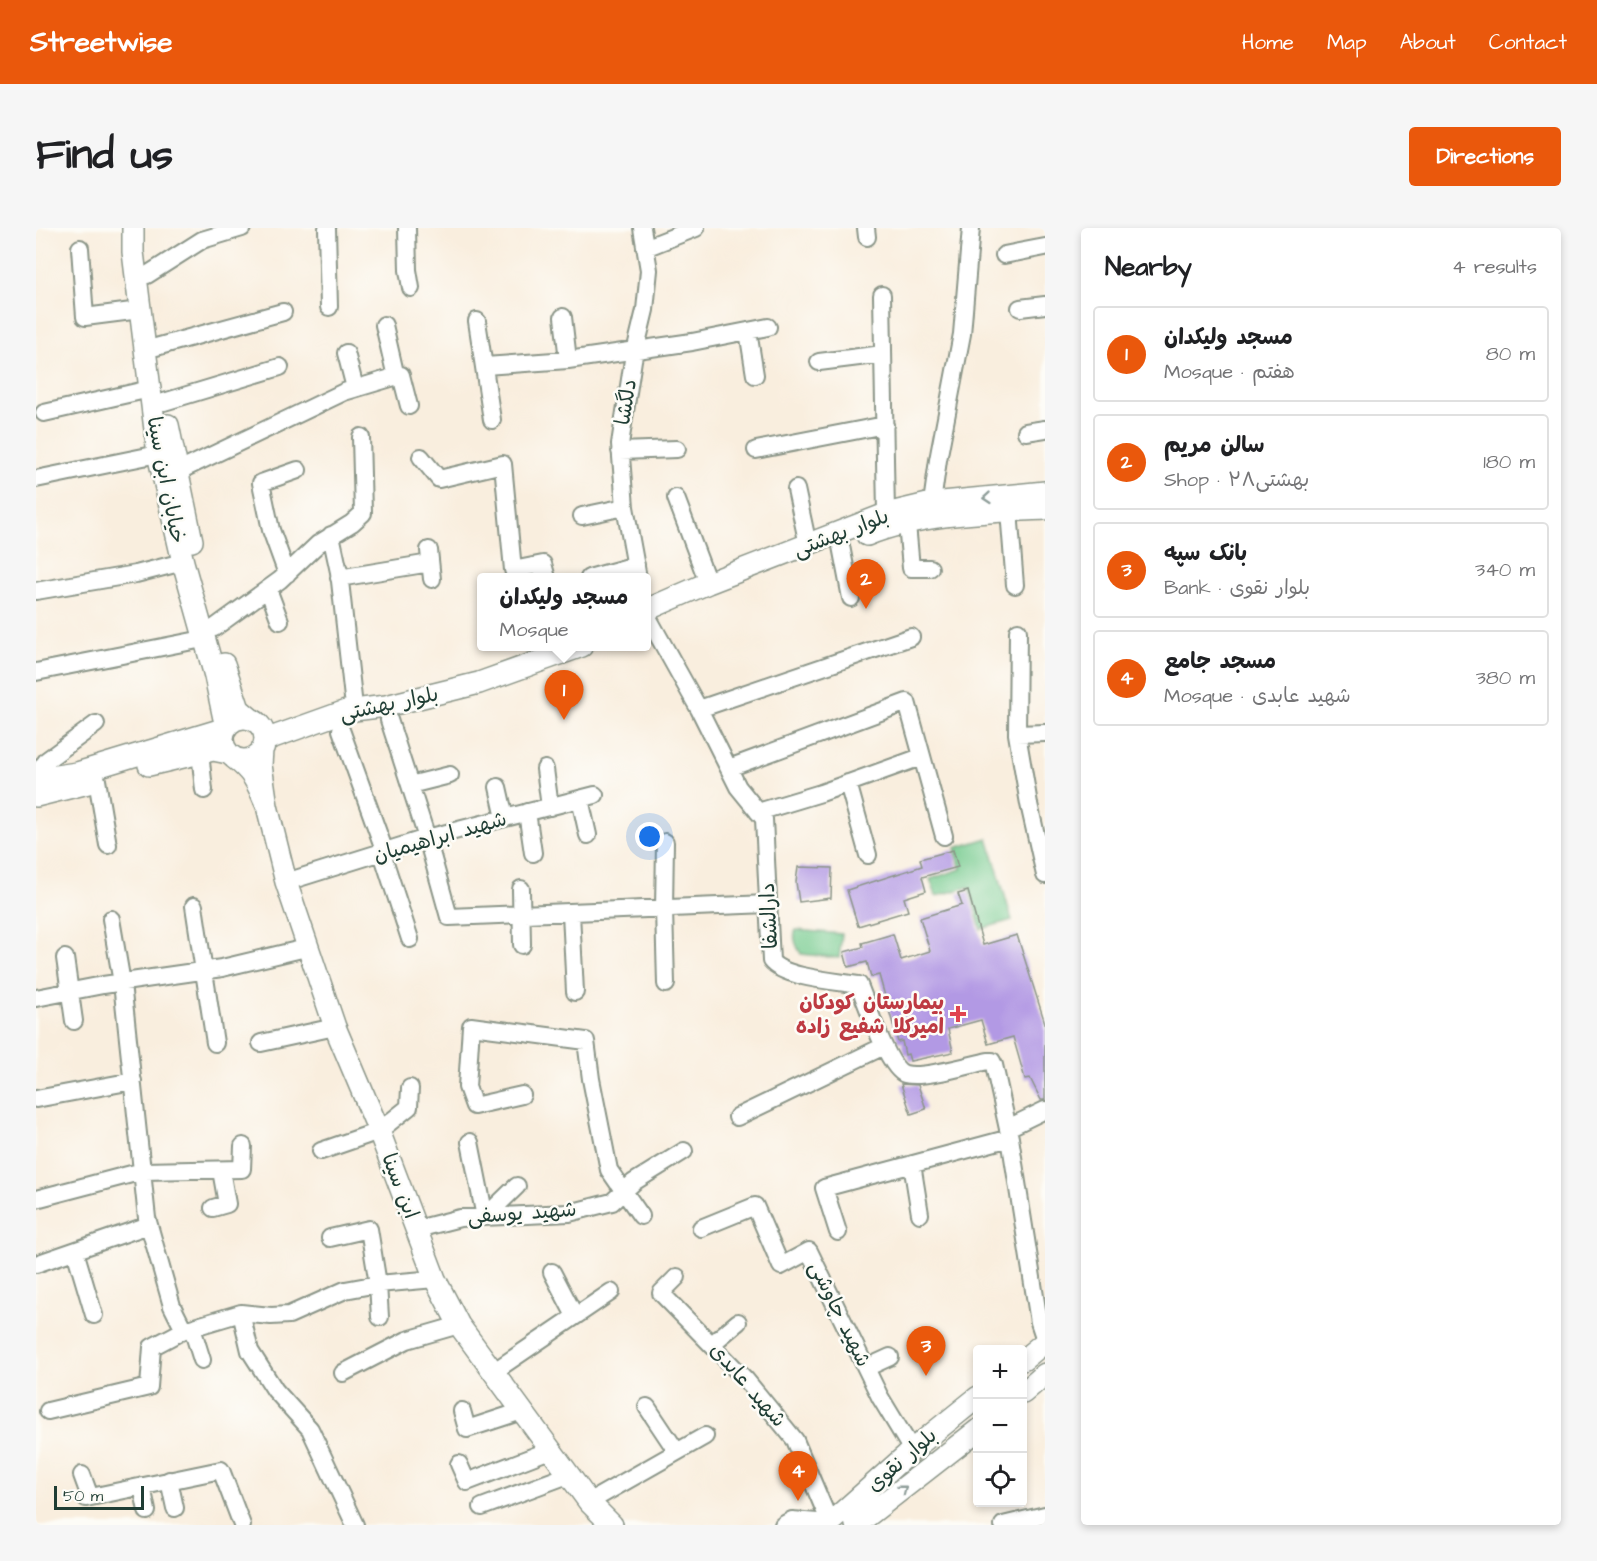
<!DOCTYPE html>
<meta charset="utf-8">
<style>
:root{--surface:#fff;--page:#f6f6f6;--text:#202124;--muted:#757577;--line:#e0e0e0;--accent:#ea580c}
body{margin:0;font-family:"Architects Daughter","Playpen Sans Arabic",sans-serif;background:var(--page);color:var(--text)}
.controls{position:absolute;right:18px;bottom:18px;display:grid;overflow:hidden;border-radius:6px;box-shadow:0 3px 9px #0003}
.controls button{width:54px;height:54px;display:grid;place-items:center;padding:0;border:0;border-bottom:2px solid var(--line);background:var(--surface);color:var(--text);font:30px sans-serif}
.scale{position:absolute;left:18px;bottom:15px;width:90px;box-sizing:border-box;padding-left:6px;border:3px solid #1f3d34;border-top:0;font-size:16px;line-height:21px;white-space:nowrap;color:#1f3d34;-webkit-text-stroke:4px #fdfcf7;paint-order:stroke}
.you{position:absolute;left:614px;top:609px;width:21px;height:21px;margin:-15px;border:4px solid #fff;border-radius:50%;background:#1a73e8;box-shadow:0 0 0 9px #1a73e833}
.badge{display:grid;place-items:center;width:39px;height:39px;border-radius:50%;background:var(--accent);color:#fff;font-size:20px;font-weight:700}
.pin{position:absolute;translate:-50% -50px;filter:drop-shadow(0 2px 3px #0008)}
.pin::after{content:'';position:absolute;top:32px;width:21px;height:18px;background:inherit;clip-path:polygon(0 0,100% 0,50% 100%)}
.popup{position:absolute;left:441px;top:345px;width:174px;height:78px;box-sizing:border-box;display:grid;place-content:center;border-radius:6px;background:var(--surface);filter:drop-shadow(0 2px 4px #0005);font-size:20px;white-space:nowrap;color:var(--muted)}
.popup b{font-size:22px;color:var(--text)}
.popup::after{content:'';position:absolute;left:50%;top:100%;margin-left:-12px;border:12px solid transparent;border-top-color:var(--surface)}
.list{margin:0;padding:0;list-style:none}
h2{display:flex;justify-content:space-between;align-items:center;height:78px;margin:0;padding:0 24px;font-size:26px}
h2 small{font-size:20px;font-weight:400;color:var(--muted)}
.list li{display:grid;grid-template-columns:39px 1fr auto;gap:18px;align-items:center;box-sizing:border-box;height:96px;margin:0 12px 12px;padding:0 12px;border:2px solid var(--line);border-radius:6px}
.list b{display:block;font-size:22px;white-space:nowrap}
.list p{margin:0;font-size:20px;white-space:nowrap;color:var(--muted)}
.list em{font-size:20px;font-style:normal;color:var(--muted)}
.icon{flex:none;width:33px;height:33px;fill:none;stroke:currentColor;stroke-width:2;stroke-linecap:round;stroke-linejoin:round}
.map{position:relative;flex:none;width:1009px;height:1297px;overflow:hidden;border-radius:6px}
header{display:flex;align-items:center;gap:36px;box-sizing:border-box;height:84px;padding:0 30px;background:var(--accent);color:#fff}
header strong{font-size:28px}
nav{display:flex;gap:33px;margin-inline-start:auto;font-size:21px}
.intro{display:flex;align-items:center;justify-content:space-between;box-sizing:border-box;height:144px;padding:0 36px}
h1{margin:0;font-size:42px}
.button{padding:15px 27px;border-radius:6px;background:var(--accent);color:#fff;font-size:21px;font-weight:700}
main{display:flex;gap:36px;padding:0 36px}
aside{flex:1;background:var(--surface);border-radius:6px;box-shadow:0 3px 9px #0003}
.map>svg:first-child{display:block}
.green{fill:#76cb8f;stroke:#4a8462;stroke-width:1.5}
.building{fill:#b299e4}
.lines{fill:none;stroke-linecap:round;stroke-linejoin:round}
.minor-casing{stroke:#8c9689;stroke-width:20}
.major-casing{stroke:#8c9689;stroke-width:24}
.minor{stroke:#fff;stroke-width:16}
.major{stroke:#fff;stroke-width:21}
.oneway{stroke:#8f9e9a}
.health-dot{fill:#e0444e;stroke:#fdfcf7;stroke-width:2}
.labels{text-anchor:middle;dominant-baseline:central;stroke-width:5;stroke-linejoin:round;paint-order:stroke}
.street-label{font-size:21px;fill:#1f3d34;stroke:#fdfcf7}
.health-label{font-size:21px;font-weight:bold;fill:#be3a42;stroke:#fdfcf7;text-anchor:end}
</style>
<header>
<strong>Streetwise</strong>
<nav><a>Home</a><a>Map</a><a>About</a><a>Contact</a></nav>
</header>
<div class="intro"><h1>Find us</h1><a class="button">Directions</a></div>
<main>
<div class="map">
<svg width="1009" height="1297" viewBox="0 0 1009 1297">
<rect width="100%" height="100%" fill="#fdfcf7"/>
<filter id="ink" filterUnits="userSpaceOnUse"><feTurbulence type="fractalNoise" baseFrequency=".0167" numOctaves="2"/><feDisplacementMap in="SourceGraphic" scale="12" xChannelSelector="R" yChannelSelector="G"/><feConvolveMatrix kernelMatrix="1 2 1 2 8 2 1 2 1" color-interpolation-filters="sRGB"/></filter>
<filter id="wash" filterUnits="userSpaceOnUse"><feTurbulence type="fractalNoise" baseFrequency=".008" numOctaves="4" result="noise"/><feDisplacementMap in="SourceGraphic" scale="24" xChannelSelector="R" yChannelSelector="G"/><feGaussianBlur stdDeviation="1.35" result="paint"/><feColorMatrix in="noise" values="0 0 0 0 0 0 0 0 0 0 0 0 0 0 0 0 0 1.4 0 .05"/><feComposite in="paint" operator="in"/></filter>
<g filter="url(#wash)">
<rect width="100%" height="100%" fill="#f9eede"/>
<!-- green -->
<path class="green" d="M952 610 976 692 945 701 933 659 900 668 894 651 925 641 919 620Z
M760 702 806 706 803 730 765 726C761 719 756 710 760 702Z"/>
<g id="blocks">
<!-- building -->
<path class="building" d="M917 622 922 639 886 649 890 663 868 670 872 683 822 698 811 662 886 638 884 631Z
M762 639 796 640 795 670 763 674 760 654Z
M932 663 947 717 981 707 1009 795V872H1005L994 850 989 851 977 809 952 816 945 792 912 801 917 824 874 833 872 826 869 827 866 813 862 814 843 747 835 749 831 734 812 739 808 724 827 719 826 715 857 706 865 732 894 723 884 690 926 677 922 666Z
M865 856 882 857 890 881 875 886Z"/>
</g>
</g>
<g filter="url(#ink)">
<use href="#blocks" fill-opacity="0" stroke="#8c9689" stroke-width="1.5"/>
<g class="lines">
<!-- minor casing -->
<g class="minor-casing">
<path id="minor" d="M291 0 293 79
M371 0 372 42 375 60
M830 0 831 9
M44 20 49 89 104 82
M609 20 660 0
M968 27 1009 19
M111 47 166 12 206 0
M846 67 850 286
M984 80 1009 77
M527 89 532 132
M441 93 456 192
M348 97 360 149
M712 103 719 147
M120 119 247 84
M310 125 319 160
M783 134 847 126
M449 138 532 132 656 114 732 99
M128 174 244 139
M8 185 114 161
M990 204 1009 201
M720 222 849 197
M584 223 641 221
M385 229 403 251 467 236 477 342 507 336 511 350
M141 244 308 164 365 147 373 178
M0 251 122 226
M760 261 772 317
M640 270 672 355
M896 275 902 232 926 106 935 0
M973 283 979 357
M546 288 589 279
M871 296 875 340H894
M295 307 303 344 317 470
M805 318 815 370
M393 322 396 351
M251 346 235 302 225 255 262 242
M303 350 394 335
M553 350 600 337
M602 350 589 279 584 216 597 132 609 82 613 42 606 0
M232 361 244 393
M0 363 100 346 147 334
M610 386 663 481 702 559 728 591 735 733C748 750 800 753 823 757 830 774 853 842 869 846 887 851 933 837 952 833H956L958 837 974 910 1003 1094 1009 1112
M178 400 244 352 282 316 316 295 327 285 325 209
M982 403 981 506 993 576 1009 647
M0 444 167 411
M663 481 875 409
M353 492 391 610 413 689 732 676
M305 502 349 624
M981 506 1009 505
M164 524 168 562
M693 540 871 474 908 608
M509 541 514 579
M6 550 5 540 11 532 60 496
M61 552 72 617
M812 555 832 627
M374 557 414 547
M462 559 469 590
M544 571 552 607
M491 584 497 625
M722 584 785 565 885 529
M629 614 628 681 630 756
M346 625 374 711
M250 654 391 610 559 567
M485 661 486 717
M158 678 179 815
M535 685 539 764
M75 691 86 755 111 990 136 1078 148 1102
M29 730 38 793
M0 770 67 757 186 740 270 720
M225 815 299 799
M486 867 438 878 431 859 435 798 550 813 555 851 573 942 605 988
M0 871 97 853
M701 889 848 818
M972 900 1009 882
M434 914 449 989 481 958
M285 923 343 903 373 879 374 860
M876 936 884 986
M0 971 107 943 206 941 207 918
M177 980 191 976 185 942
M665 1000 719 978 745 1038 773 1023 844 1169 876 1222
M381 1001 424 990 533 985 576 974 598 954 648 923
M802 1004 788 960 974 910
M294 1010 333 1001 342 1056 344 1089
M39 1023 58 1087
M0 1036 113 997
M516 1044 539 1088
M641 1049 625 1065 710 1152 759 1212 794 1295 756 1292 747 1297
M205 1085 214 1123 239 1162 274 1201 319 1297
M156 1100 166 1132
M676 1116 702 1094
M830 1140 854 1129
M457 1144 575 1064
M307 1145 371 1112 423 1097
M611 1179 641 1224
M12 1183 113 1159 116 1119 148 1102 205 1085 235 1088 253 1087 309 1062 342 1056 399 1051
M426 1183 431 1201 486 1183
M423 1236 431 1254 514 1222
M46 1247 54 1269
M133 1252 139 1280
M106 1258 111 1283
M50 1270 185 1242 206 1297
M553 1274 669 1208
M446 1279 532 1247
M967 1297 1009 1287"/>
</g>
<!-- major casing -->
<g class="major-casing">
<path id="major" d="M132 197 156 313
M831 307C886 285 950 284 1009 281
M610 382 672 355 850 286 896 275 1009 264
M188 436 203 481 215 491
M187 511a21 21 0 1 1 42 0a21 21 0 1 1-42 0Z
M229 512 310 483 350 478 443 455 546 418
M198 530C218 545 221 555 231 578L225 537 226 522
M113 537 177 522 192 525
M0 551 41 545 190 500 179 448 147 334 122 226 97 24V0
M0 568 52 555
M231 578 250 654 299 799 343 903 399 1051 423 1097 553 1274 576 1297
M987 1132 1009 1114
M987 1165 1009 1146
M792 1297 876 1222 942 1169
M820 1297 942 1202"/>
</g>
<!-- minor -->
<use href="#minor" class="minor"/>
<!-- major -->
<use href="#major" class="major"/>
</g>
<!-- one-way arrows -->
<defs><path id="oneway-chevron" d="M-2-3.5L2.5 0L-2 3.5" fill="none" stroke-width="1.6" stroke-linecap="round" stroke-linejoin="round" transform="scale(1.5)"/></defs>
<g class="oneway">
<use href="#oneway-chevron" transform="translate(951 270) rotate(175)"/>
<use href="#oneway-chevron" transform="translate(867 1261) rotate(-38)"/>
</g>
</g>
<!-- markers -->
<path class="health-dot" d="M919 777h6v6h6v6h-6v6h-6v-6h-6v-6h6z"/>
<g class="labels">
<!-- street labels -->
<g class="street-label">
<text transform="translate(590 174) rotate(-81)">دلگشا</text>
<text transform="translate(130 252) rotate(79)">خیابان ابن سینا</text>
<text transform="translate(805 305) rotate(-21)">بلوار بهشتی</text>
<text transform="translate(353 476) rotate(-12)">بلوار بهشتی</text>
<text transform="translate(404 609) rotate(-16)">شهید ابراهیمیان</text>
<text transform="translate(733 688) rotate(-93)">دارالشفا</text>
<text transform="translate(364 958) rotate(69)">ابن سینا</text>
<text transform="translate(486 985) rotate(-4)">شهید یوسفی</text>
<text transform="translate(804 1086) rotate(64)">شهید چاوشی</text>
<text transform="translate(712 1157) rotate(49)">شهید عابدی</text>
<text transform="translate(866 1232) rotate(-41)">بلوار نقوی</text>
</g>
<!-- health labels -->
<g class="health-label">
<text x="908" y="774">بیمارستان کودکان<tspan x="908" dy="24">امیرکلا شفیع زاده</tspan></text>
</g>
</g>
</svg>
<div class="controls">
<button>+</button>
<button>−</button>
<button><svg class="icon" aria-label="locate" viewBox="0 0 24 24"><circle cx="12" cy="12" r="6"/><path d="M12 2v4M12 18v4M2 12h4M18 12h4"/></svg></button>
</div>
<div class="scale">50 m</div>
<div class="you"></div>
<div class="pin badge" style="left:528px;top:492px">1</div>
<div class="popup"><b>مسجد ولیکدان</b>Mosque</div>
<div class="pin badge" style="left:830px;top:381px">2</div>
<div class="pin badge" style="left:890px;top:1148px">3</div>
<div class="pin badge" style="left:762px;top:1273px">4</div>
</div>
<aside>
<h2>Nearby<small>4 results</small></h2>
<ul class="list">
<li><span class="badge">1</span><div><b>مسجد ولیکدان</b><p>Mosque · هفتم</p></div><em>80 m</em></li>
<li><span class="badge">2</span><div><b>سالن مریم</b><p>Shop · بهشتی۲۸</p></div><em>180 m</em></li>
<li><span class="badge">3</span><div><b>بانک سپه</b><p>Bank · بلوار نقوی</p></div><em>340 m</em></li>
<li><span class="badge">4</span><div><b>مسجد جامع</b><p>Mosque · شهید عابدی</p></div><em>380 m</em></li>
</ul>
</aside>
</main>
